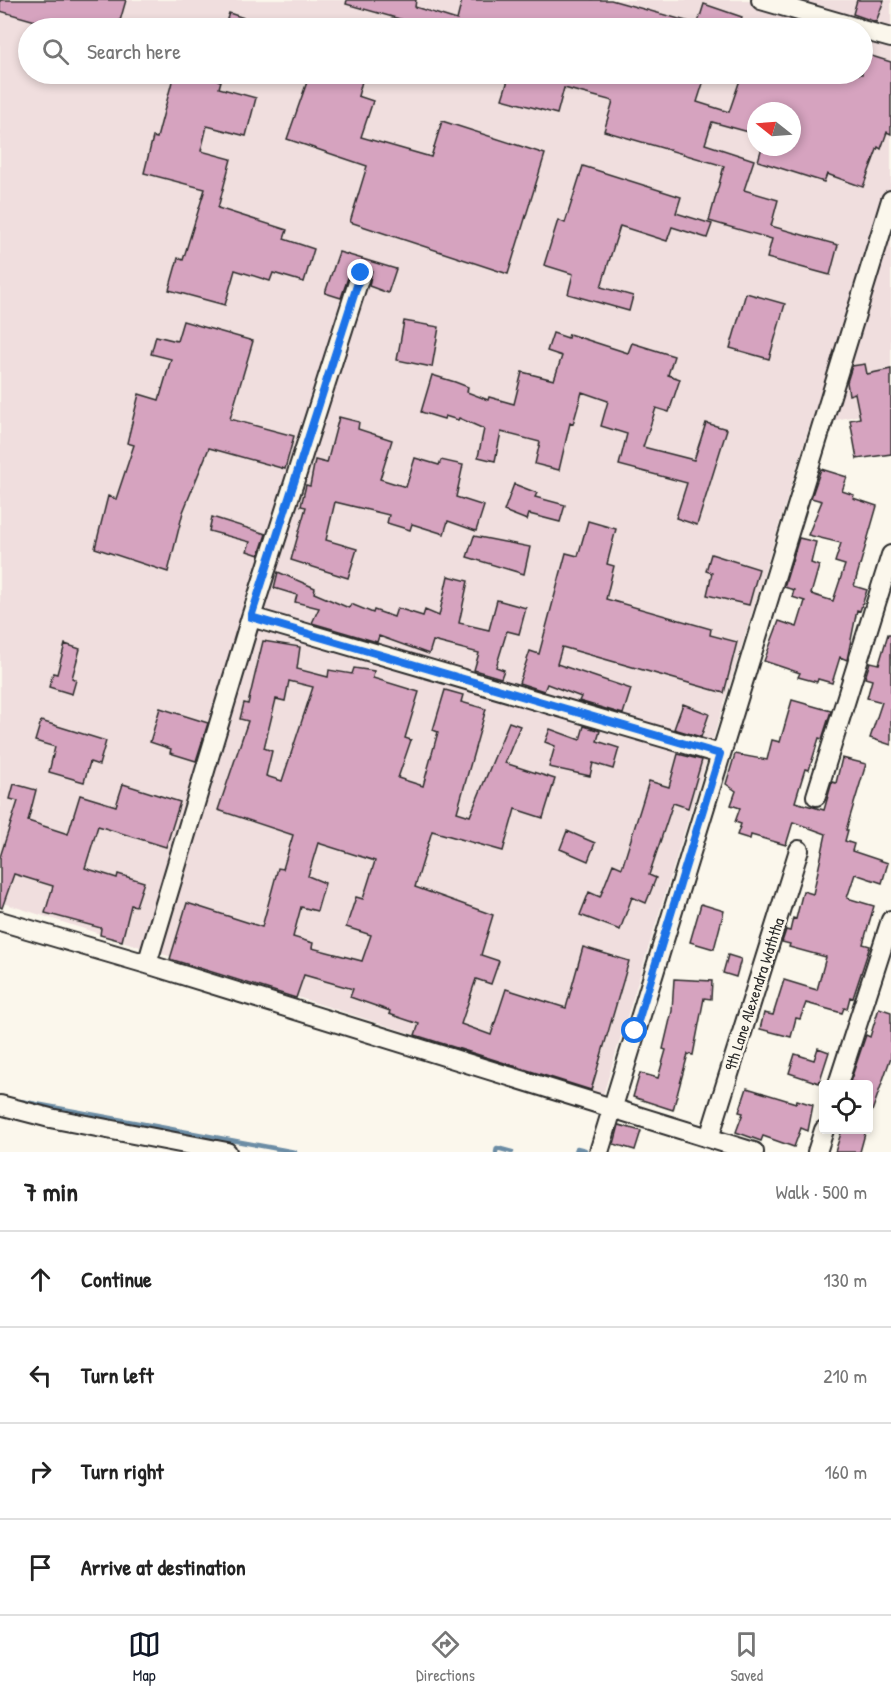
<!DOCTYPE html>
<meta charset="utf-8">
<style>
:root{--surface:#fff;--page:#f2f2f2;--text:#222;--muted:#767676;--line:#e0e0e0;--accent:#111827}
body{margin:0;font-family:"Patrick Hand",sans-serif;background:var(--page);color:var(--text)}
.controls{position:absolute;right:18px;bottom:18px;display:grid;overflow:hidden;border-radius:6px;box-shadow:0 3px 9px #0003}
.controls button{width:54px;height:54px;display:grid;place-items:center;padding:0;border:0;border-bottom:2px solid var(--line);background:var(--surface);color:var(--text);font:30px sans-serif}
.compass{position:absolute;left:747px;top:102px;width:54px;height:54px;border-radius:50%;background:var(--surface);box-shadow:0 3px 9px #0003;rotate:287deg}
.stop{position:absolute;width:18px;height:18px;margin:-14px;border:4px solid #1a73e8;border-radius:50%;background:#fff}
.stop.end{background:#1a73e8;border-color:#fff;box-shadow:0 2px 6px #0008}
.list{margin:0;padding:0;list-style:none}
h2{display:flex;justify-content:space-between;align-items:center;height:78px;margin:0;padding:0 24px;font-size:26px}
h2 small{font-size:20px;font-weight:400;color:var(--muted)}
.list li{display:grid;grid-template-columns:39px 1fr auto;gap:18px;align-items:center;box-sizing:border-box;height:96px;padding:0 24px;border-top:2px solid var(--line)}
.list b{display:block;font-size:22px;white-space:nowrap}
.list em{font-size:20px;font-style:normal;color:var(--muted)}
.icon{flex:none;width:33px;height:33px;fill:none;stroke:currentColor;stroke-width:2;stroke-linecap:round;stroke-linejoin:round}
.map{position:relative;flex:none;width:891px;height:1152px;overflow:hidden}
.search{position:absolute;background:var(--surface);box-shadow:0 3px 9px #0003;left:18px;right:18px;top:18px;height:66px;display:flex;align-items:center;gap:15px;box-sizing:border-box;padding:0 21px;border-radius:33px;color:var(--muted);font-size:22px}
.sheet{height:462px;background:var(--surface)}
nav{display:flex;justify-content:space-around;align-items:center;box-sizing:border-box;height:84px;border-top:2px solid var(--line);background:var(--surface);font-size:16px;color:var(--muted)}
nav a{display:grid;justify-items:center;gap:3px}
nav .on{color:var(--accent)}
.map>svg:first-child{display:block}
.built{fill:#f0dede;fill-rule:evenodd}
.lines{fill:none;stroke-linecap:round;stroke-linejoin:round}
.stream{stroke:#6c8da5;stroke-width:4.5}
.building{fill:#d6a3bf;stroke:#2b2b2b;stroke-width:1.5;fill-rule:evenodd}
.minor-casing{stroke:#2b2b2b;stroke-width:22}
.minor{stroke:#fbf7ec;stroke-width:18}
.route{stroke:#1a73e8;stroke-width:8}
.labels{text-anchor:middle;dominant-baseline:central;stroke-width:5;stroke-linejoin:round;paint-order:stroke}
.street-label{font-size:16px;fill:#2b2b2b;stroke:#fbf7ec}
</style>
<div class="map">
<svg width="891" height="1152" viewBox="0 0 891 1152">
<rect width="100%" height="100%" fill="#fbf7ec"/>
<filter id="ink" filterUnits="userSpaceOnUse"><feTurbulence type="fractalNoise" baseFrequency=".0167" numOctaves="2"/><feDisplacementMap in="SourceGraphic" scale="12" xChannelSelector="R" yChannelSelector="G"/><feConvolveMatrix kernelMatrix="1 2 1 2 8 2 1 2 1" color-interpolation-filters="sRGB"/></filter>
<g filter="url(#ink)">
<!-- built -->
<path class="built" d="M0 0H891V409L810 425 603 1095 0 902ZM28 28H862V74H28ZM756 111H792V147H756Z"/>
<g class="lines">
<!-- stream -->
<path class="stream" d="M20 1101 295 1152
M496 1152 497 1148 512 1152
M576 1152 577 1148 585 1150"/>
</g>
<!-- building -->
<path class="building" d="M0 0H126L118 28H60L0 11Z
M347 0H416L415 7 457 20 462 0H611L701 25V28H432L346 4Z
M857 0H884L876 22 853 14Z
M704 4 742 17 738 28H713L698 23Z
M229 13 268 26 267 28H224Z
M862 53 891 62V134L887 132 881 149 878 147 863 187 827 174 824 182 758 161 762 147H792V111H756V134L712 122 705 144 754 160 744 190 778 200 771 226 838 245 830 275 767 258 772 239 709 221 724 166 604 131 613 101 564 88 557 114 502 99 510 74H706L697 102 729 112 742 74H862Z
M174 74H191L221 81 219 88 256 98 246 136 207 126 201 151 231 159 218 208 287 230 284 239 314 249 304 282 273 273 270 281 235 270 225 305 169 290 178 258 183 260 205 189 144 173 153 137 157 138Z
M316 74H364L358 96 373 101 361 137 431 157 442 121 545 154 508 274 350 222 367 166 287 139 308 79 315 81Z
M583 166 681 197 676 213 712 224 707 238 672 227 667 241 620 226 601 287 633 296 629 311 568 294 573 274 544 265 558 220 565 223Z
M339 252 396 269 388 293 369 286 372 270 365 263 359 262 351 269 341 298 325 293Z
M746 293 785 304 769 359 730 348Z
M183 321 253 341 230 419 294 436 285 469 209 448 183 512 168 572 95 548 108 496 116 499 134 445 127 443 139 394 159 400 171 359 151 354 156 336 177 341Z
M404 321 439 327 432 367 397 360Z
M553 333 568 338 569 334 628 353 632 343 674 356 668 375 680 379 669 412 656 408 643 447 694 460 706 423 727 429 697 525 676 518 687 483 619 465 627 434 601 426 608 401 582 392 573 424 570 423 559 470 535 464 540 442 501 432 495 461 478 457 484 429 459 418 458 420 445 416 444 419 421 412 432 375 455 382 468 387 467 392 488 400 489 397 514 404 522 372 554 380 562 356 547 351Z
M865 364 867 374 891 369V454L857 459 850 420 860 418 855 393 849 395 847 382 852 366Z
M339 417 359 422 358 429 392 440 380 479 406 487 415 458 439 465 441 460 463 465 456 497 484 506 476 531 448 521 444 534 412 524 410 530 387 523 389 515 335 502 326 540 357 549 348 578 291 560 306 507 301 506 306 485 310 486 315 460 327 463Z
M821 469 847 477 842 491 854 495 853 498 877 506 854 586 867 590 860 611 857 610 847 660 840 657 832 683 818 679 817 682 798 677 800 673 764 661 779 621 797 627 805 601 792 597 794 590 784 587 799 538 816 542 811 563 819 566 811 594 833 601 845 565 835 562 841 543 808 535 822 501 811 498Z
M514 484 537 493 535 497 565 505 560 522 529 514 527 520 504 511Z
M212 517 266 534 259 555 247 551 250 542 209 531Z
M588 521 616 529 607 564 614 566 606 599 711 629 710 635 737 642 724 693 562 647 557 664 631 689 623 714 579 701 581 697 547 684 544 691 519 683 530 651 539 654 566 553 578 556Z
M474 536 530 547 524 574 467 557Z
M711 554 759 569 749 605 707 595 712 573 706 571Z
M278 572 315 588 314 593 349 608 351 604 373 613 374 610 394 617 397 608 423 616 425 610 439 616 448 576 468 581 459 623 489 630 497 600 526 608 519 634 507 631 496 667 504 670 501 678 474 670 479 653 433 641 429 654 379 636 377 642 312 623 319 608 295 602 297 595 274 588Z
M888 634H891V745L870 738 882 702 867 698 872 680 865 678 870 662 879 664Z
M263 641 300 647 297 669 328 677 329 670 352 674 354 668 374 671 373 678 419 692 405 738 411 740 398 778 423 786 438 732 433 730 445 690 463 695 461 702 486 709 457 812 470 816 509 722 520 726 505 763 555 779 543 818 515 809 503 851 432 831 415 887 493 915 481 955 499 961 491 984 476 979 461 1024 491 1035 506 989 566 1008 583 947 629 961 591 1090 415 1035 419 1024 389 1014 390 1011 350 997 353 989 304 975 296 998 170 959 187 903 262 927 278 868 283 869 293 835 218 810 248 721 240 719 244 703 248 704ZM289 681 313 687 282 781 266 776 272 751 264 748 276 699 285 701ZM318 843 375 861 363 899 356 897 346 927 371 935 362 961 312 948 313 943 293 937 301 907 317 911 325 883 308 876Z
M65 644 80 649 72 678 76 680 72 694 49 687 53 673 57 674Z
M792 700 831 711 822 739 819 738 809 770 805 769 795 802 824 810 832 782 836 783 842 758 866 764 846 830H848L845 841 854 844 852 851 888 863 882 883 855 874 847 898 874 906 863 944 870 946 853 998 850 997 847 1009 844 1008 842 1013 806 1003 800 1019 796 1018 791 1037 760 1029 764 1013 773 1015 784 980 817 990 826 957 789 947 790 944 782 942 786 930 790 931 793 918 796 919 803 891 813 894 826 834 793 822 786 845 751 835 750 839 737 835 741 824 735 822 740 808 731 805 736 791 726 784 735 754 767 760 772 740 780 742Z
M683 704 709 714 701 737 674 729Z
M160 708 208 723 196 761 170 753 171 749 150 742Z
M41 721 106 741 99 765 90 762 84 782 49 772 55 747 35 741Z
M584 726 600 731 597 741 619 748 613 769 593 763 590 776 549 767 555 746 545 742 550 729 580 740Z
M678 754 702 760 688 808 673 803 649 875 656 878 646 903 632 897 620 930 580 915 589 892 600 897 613 864 622 868 649 781 669 787Z
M14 784 36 790 28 821 68 834 80 795 116 806 123 784 180 802 166 847 98 826 85 868 117 878 118 874 144 882 136 906 131 905 122 941 100 935 101 928 45 913 53 886 14 874 2 908 0 907V857L18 801 10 799Z
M567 831 595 843 588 861 560 849Z
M701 904 724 911 714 949 690 942Z
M728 955 741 959 736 977 723 973Z
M674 979 712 981 711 999 704 998 693 1055 688 1054 673 1110 633 1097 640 1073 658 1078 666 1050 663 1049 672 1011Z
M879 1008 891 1012V1057L871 1114H868V1084L850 1082 866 1035 870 1037Z
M818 1048 829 1052 819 1083 789 1073 795 1054 814 1060Z
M747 1088 796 1103 797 1100 813 1105 808 1131 801 1128 794 1147 763 1136 761 1141 736 1132 743 1113 739 1112Z
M619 1125 641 1131 635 1150 614 1144Z
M842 1130H866L860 1152H835Z"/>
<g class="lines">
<!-- minor casing -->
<g class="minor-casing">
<path id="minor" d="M761 0 858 28
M862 30 891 38
M251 617 720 754
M816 796 891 555
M0 921 147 964 754 1152
M147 964 251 617 361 273
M838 1084 891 920
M0 1105 50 1118 227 1152
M709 1138 799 850
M599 1152 891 200
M817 1152 824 1130"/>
</g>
<!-- minor -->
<use href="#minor" class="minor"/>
</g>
</g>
<g class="lines" filter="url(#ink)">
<!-- route -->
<path class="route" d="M361 273 251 617 720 754 635 1031"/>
</g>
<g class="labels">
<!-- street labels -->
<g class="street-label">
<text transform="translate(754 994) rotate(-72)">9th Lane Alexendra Waththa</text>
</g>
</g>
</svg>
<div class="controls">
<button><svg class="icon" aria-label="locate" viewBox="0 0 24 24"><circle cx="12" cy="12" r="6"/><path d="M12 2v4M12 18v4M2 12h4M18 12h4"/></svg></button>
</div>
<svg class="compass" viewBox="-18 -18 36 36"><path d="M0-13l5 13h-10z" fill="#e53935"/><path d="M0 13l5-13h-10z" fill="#767676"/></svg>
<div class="stop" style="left:635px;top:1031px"></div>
<div class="stop end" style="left:361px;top:273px"></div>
<div class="search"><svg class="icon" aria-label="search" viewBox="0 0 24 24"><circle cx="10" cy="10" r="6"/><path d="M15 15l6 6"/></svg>Search here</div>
</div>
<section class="sheet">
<h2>7 min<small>Walk · 500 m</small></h2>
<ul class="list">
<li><svg class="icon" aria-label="ahead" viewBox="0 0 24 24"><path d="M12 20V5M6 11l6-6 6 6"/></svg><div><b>Continue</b></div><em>130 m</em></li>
<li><svg class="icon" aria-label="left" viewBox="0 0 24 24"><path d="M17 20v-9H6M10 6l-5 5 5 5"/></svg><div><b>Turn left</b></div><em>210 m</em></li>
<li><svg class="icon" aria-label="right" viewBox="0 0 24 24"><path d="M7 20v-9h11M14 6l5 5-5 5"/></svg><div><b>Turn right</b></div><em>160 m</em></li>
<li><svg class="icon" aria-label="arrive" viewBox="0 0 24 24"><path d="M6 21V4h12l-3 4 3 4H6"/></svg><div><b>Arrive at destination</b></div></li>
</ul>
</section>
<nav>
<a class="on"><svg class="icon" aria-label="map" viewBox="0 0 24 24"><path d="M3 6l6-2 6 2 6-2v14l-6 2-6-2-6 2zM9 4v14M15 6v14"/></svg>Map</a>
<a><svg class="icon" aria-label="directions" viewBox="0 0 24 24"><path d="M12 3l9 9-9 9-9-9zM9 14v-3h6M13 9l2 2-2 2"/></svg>Directions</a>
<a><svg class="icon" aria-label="saved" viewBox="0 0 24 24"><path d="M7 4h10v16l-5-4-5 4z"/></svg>Saved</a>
</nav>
